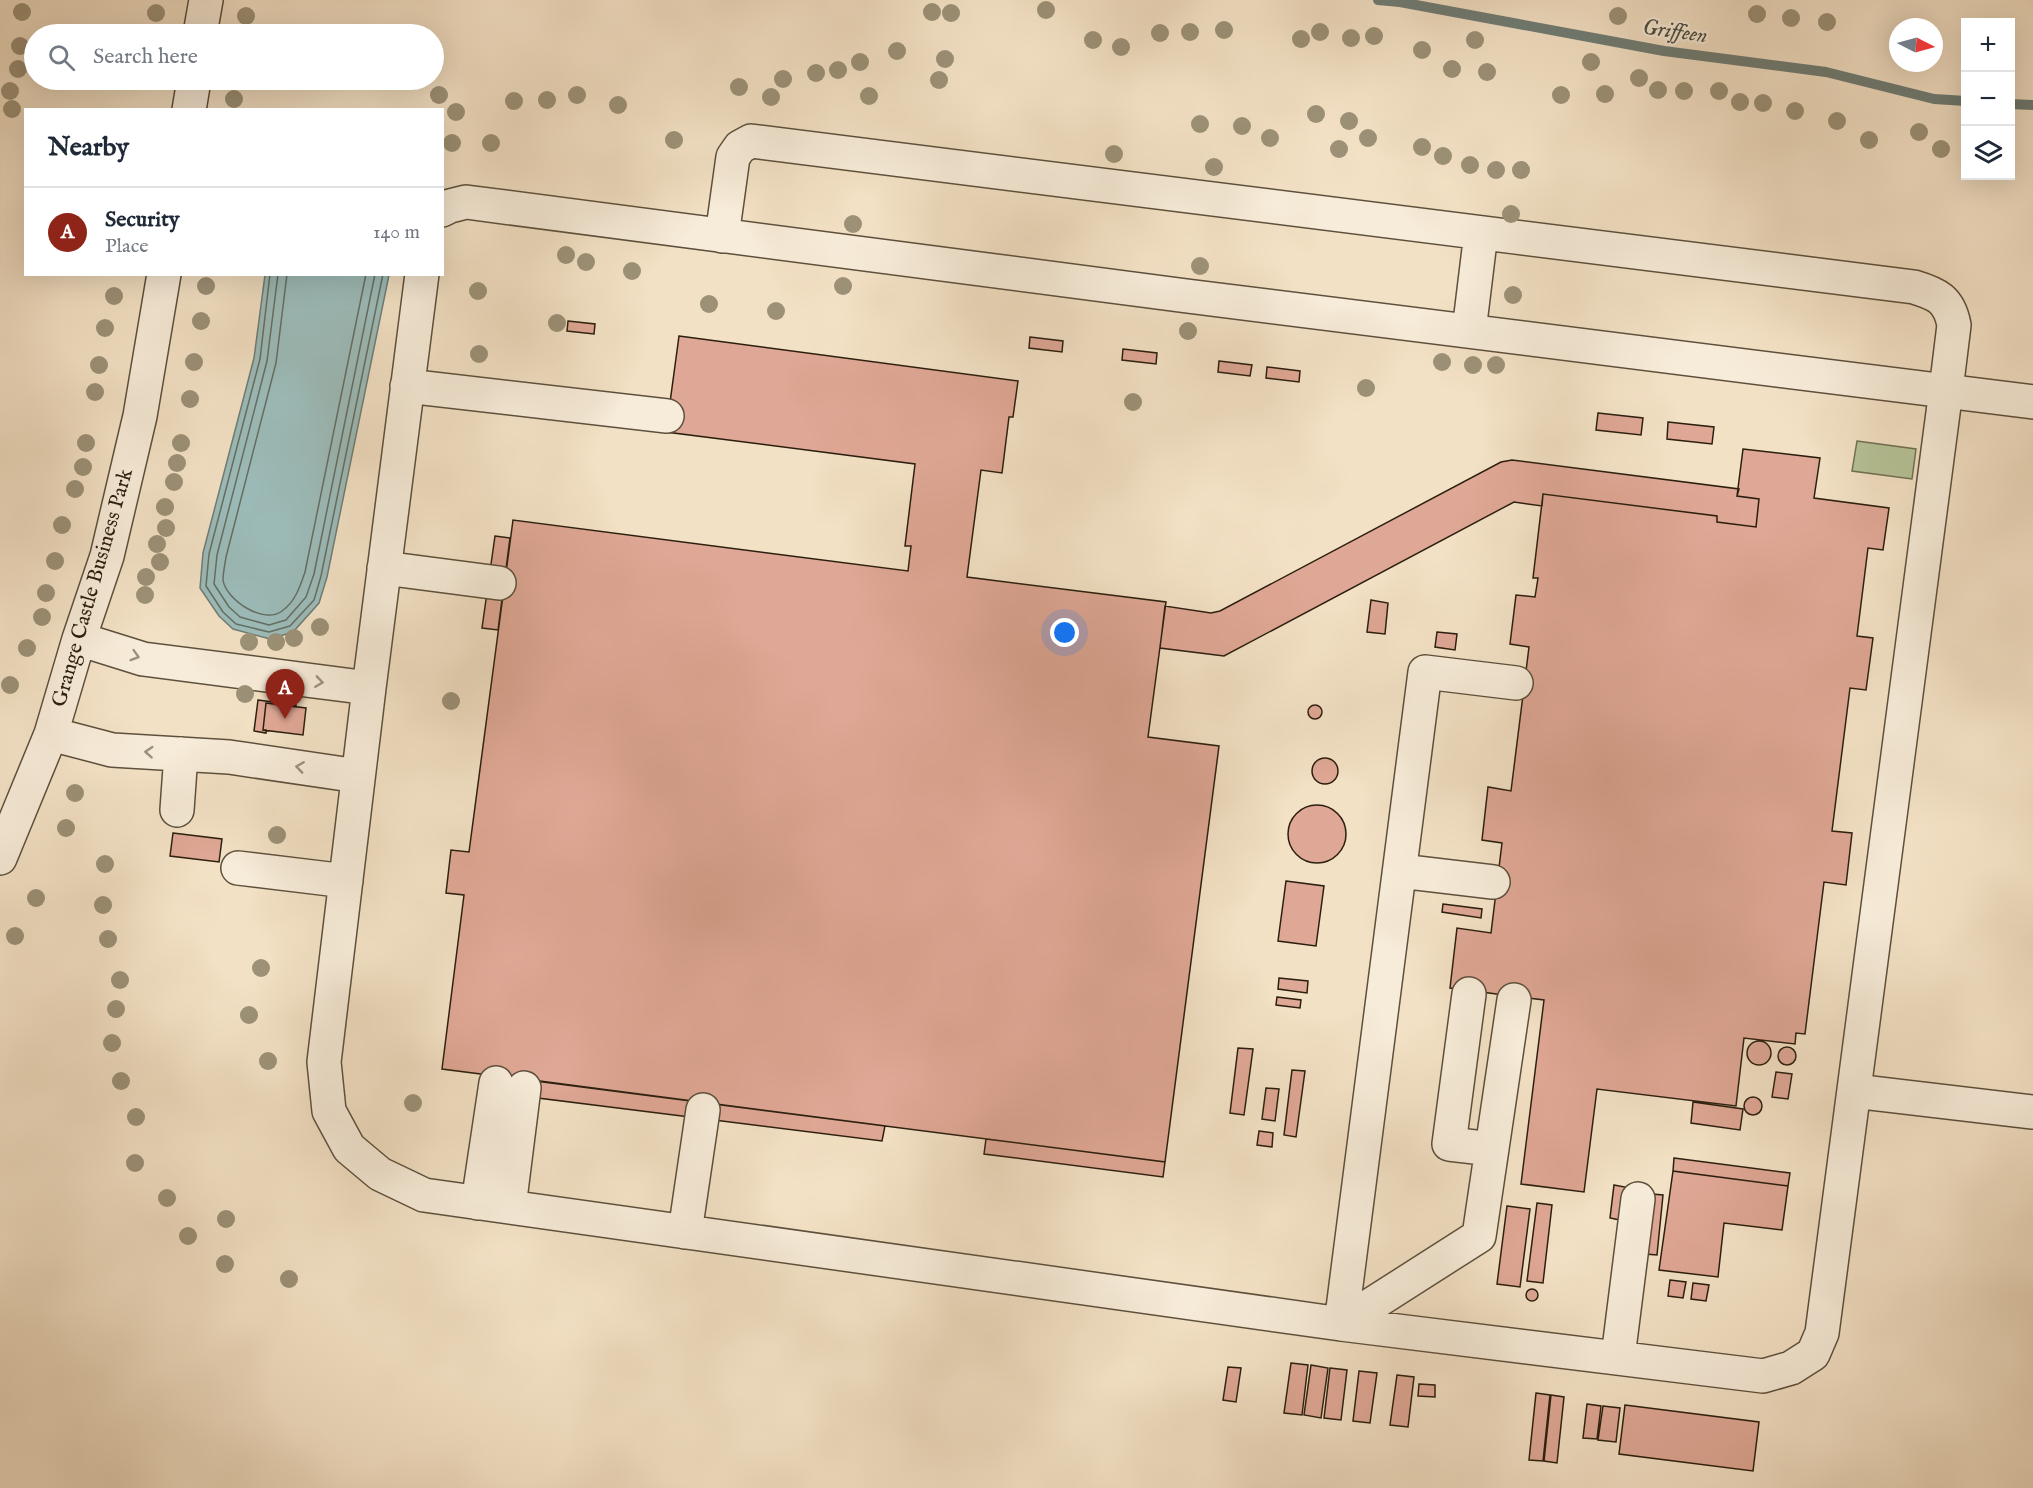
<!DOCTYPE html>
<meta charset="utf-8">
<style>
:root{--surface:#fff;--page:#f2f2f3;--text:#1f2937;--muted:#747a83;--line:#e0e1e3;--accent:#8f2418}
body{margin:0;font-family:"IM FELL English",serif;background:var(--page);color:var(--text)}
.controls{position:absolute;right:18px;top:18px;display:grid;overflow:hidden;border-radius:0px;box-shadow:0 6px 24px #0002}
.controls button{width:54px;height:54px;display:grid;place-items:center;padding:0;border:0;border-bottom:2px solid var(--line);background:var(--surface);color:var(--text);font:30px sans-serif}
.compass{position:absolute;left:1889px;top:18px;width:54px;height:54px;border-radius:50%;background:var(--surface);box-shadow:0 6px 24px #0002;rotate:96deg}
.you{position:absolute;left:1065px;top:633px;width:21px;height:21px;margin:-15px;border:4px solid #fff;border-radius:50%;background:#1a73e8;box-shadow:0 0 0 9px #1a73e833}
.badge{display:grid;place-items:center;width:39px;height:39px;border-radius:50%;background:var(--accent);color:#fff;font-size:20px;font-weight:700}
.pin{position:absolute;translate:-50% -50px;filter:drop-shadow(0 2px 3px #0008)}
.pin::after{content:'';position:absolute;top:32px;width:21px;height:18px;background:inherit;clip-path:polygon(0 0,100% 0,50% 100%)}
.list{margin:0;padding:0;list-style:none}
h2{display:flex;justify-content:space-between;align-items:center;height:78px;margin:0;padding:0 24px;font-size:26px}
h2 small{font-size:20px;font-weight:400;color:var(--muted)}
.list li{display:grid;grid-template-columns:39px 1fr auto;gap:18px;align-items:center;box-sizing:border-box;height:90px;padding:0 24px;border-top:2px solid var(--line)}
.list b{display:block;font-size:22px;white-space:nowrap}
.list p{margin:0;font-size:20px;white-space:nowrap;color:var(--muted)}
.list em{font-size:20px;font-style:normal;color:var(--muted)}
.icon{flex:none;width:33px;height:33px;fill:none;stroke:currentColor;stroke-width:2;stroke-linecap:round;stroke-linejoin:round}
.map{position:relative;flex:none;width:2033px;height:1488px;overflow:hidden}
.search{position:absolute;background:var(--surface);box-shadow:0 6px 24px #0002;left:24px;top:24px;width:420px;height:66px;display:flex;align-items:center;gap:15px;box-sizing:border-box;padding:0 21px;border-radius:33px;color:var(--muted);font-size:22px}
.panel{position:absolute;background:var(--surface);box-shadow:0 6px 24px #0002;left:24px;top:108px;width:420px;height:168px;border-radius:0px}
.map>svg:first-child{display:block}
.green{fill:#b6c398;stroke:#707154;stroke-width:1.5}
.water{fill:#9cbcba;stroke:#6f7d76;stroke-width:1.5}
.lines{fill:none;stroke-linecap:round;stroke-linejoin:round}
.shore{stroke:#646e64;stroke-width:1.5}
.stream{stroke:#6f7d76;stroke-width:10}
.building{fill:#dfa795;stroke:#2b1f0f;stroke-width:1.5}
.minor-casing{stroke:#5d503c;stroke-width:36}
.minor{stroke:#f7ecd9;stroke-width:33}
.tree{fill:#9c9177}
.oneway{stroke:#9b907e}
.labels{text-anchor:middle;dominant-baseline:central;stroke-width:4.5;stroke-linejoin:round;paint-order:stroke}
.street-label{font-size:21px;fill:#2b1f0f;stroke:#f7ecd9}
.water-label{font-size:22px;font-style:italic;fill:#4d4e42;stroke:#f7ecd9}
</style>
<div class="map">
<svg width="2033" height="1488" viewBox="0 0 2033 1488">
<rect width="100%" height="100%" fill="#f3e1c5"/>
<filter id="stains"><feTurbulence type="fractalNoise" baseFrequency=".00333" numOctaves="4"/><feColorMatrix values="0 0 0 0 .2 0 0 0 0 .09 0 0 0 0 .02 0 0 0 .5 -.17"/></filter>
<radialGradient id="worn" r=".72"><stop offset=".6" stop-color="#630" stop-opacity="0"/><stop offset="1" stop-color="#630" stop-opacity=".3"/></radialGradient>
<!-- green -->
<path class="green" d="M1857 441 1916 449 1912 479 1852 471Z"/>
<!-- water -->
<path class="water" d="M265 275H389L327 577 319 603 293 632 270 639 233 629 219 616 200 588 203 553 254 358Z"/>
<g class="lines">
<!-- shore -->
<path class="shore" d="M270 274 260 359 209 554 206 586 223 612 236 624 269 632 290 626 314 600 321 576 383 274
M278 274 267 361 217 555 214 584 229 607 240 617 269 625 286 620 306 597 314 574 375 274
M287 274 276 363 226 557C225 564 223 573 223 580 226 600 264 625 282 611 295 602 300 587 305 572L366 274"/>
<!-- stream -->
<path class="stream" d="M1378 0 1400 2 1664 51 1826 72 1934 99 1966 101
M2010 104 2033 105"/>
</g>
<!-- building -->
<path class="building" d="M568 321 595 324 594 334 567 331Z
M679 336 1018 381 1013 417H1009L1002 473 981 470 967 577 1166 602 1148 737 1219 746 1165 1162 442 1069 464 895 446 893 451 850 469 852 513 520 908 571 911 546H905L915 464 666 432Z
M1030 337 1063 341 1062 352 1029 348Z
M1123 349 1157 353 1156 364 1122 360Z
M1219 361 1252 365 1250 376 1218 372Z
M1267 367 1300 371 1299 382 1266 378Z
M1598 413 1643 418 1641 435 1596 430Z
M1668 422 1714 427 1712 444 1667 439Z
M1743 449 1820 458 1814 498 1889 508 1883 550 1868 548 1857 636 1873 638 1866 690 1850 688 1832 831 1852 833 1846 885 1824 882 1805 1034 1796 1033 1795 1044 1744 1038 1736 1106 1597 1089 1584 1192 1521 1184 1544 1000 1450 988 1457 928 1491 933 1502 843 1482 840 1488 787 1511 791 1529 647 1510 644 1516 595 1535 597 1538 578H1533L1543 494 1717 516V522L1756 527 1759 499 1737 496Z
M1512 460 1739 489 1737 496 1759 499 1756 527 1717 522V516L1543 494 1542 506 1514 502 1224 656 1160 648 1165 606 1211 613 1220 611 1501 462Z
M495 536 510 538 498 630 482 628Z
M1371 600 1388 603 1385 634 1367 632Z
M1437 632 1457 634 1455 650 1435 647Z
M258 700 296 705V707L266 703 263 730H266V733L254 731Z
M266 703 306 708 303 735 263 730Z
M1308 712a7 7 0 1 1 14 0a7 7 0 1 1-14 0Z
M1312 771a13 13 0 1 1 26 0a13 13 0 1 1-26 0Z
M1288 834a29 29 0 1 1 58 0a29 29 0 1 1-58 0Z
M173 833 222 839 219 862 170 856Z
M1286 881 1324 886 1316 946 1278 941Z
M1443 904 1482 909 1481 918 1442 912Z
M1279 978 1308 981 1307 993 1278 989Z
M1277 997 1301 1000 1300 1008 1276 1005Z
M1747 1053a12 12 0 1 1 24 0a12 12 0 1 1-24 0Z
M1778 1056a9 9 0 1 1 18 0a9 9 0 1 1-18 0Z
M1238 1048 1253 1049 1244 1115 1230 1113Z
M1292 1070 1305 1071 1296 1137 1284 1135Z
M1776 1072 1792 1074 1788 1099 1772 1097Z
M532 1080 885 1126 882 1141 530 1097Z
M1266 1088 1279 1089 1275 1121 1262 1119Z
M1744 1106a9 9 0 1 1 18 0a9 9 0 1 1-18 0Z
M1693 1102 1743 1109 1740 1130 1691 1123Z
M1259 1131 1273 1133 1272 1147 1257 1145Z
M986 1139 1165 1162 1163 1177 984 1154Z
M1674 1158 1790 1173 1788 1186 1673 1171Z
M1673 1171 1788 1186 1782 1230 1724 1223 1718 1277 1659 1270Z
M1614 1185 1625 1187 1620 1220 1610 1218Z
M1652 1194 1663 1195 1657 1255 1645 1254Z
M1537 1203 1552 1205 1543 1283 1527 1281Z
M1507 1206 1530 1209 1520 1287 1497 1284Z
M1670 1280 1686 1282 1683 1298 1668 1296Z
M1693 1283 1709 1285 1706 1301 1691 1299Z
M1526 1295a6 6 0 1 1 12 0a6 6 0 1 1-12 0Z
M1291 1363 1308 1365 1302 1415 1284 1413Z
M1311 1365 1328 1368 1321 1418 1304 1415Z
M1228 1367 1241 1368 1236 1402 1223 1400Z
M1330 1368 1347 1370 1341 1420 1324 1418Z
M1359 1371 1377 1373 1370 1423 1353 1421Z
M1397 1375 1414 1377 1408 1427 1390 1425Z
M1419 1384 1435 1385V1397L1418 1396Z
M1536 1393 1550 1395 1543 1461 1529 1460Z
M1551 1395 1564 1397 1557 1463 1544 1461Z
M1587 1404 1601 1406 1597 1439 1583 1438Z
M1625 1405 1759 1422 1753 1471 1619 1454Z
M1603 1406 1620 1408 1616 1442 1598 1440Z"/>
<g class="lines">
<!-- minor casing -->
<g class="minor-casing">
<path id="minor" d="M200 34 206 0
M189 110 194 80
M442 210 450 206 466 202 1187 296 2033 402
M722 236 733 157 740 147 751 141 1914 287C1937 294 1949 299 1954 325L1946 390 1822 1333 1813 1354 1791 1368 1763 1376 1341 1324
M422 274 369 688 324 1062 329 1111 349 1148 380 1174 424 1195 1341 1324 1425 672 1516 683
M1469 331 1481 233
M407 386 667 416
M384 568 499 583
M79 639 143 659 369 688
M51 734 112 750 229 757 358 776
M177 810 181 754
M0 858 51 734 79 639 107 556 140 416 164 274
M238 868 346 881
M1400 871 1493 882
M1469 994 1449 1144 1492 1149
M1854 1091 2033 1112
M478 1203 496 1083
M509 1207 524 1088
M685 1232 703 1110
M1341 1324 1479 1236 1514 1000
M1618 1357 1638 1199"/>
</g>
<!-- minor -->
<use href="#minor" class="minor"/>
</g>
<!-- trees -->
<g class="tree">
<circle cx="1046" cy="10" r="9"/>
<circle cx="22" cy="12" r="9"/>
<circle cx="932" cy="12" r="9"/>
<circle cx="156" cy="13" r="9"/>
<circle cx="951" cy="13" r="9"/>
<circle cx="1757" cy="14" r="9"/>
<circle cx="246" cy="16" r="9"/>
<circle cx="1618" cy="16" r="9"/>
<circle cx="1791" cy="18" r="9"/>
<circle cx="1827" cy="22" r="9"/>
<circle cx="1224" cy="30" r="9"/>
<circle cx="1190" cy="32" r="9"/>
<circle cx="1320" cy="32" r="9"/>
<circle cx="1160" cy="33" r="9"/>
<circle cx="1374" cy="36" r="9"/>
<circle cx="1351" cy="38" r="9"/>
<circle cx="1301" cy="39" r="9"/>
<circle cx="1093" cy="40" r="9"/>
<circle cx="1475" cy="40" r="9"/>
<circle cx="20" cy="46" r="9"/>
<circle cx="1121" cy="47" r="9"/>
<circle cx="1422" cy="50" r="9"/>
<circle cx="897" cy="51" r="9"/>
<circle cx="945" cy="59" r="9"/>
<circle cx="860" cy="62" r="9"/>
<circle cx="1591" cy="62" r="9"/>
<circle cx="18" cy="69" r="9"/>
<circle cx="1452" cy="69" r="9"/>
<circle cx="838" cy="70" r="9"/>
<circle cx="1487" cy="72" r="9"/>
<circle cx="816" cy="73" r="9"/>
<circle cx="1639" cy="78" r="9"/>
<circle cx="783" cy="79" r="9"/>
<circle cx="939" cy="80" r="9"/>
<circle cx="739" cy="87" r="9"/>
<circle cx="1658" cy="90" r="9"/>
<circle cx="10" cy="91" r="9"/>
<circle cx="1684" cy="91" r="9"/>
<circle cx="1719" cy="91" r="9"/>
<circle cx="1605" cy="94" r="9"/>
<circle cx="439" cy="95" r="9"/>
<circle cx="577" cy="95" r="9"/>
<circle cx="1561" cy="95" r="9"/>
<circle cx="869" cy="96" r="9"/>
<circle cx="771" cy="97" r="9"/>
<circle cx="234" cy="99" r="9"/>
<circle cx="547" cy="100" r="9"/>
<circle cx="514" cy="101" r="9"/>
<circle cx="1740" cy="102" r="9"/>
<circle cx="1763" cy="103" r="9"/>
<circle cx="618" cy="105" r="9"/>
<circle cx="12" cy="109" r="9"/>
<circle cx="1795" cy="111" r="9"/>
<circle cx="456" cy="112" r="9"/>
<circle cx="1316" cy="114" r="9"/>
<circle cx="1349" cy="121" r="9"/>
<circle cx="1837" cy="121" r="9"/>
<circle cx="1200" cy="124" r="9"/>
<circle cx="1242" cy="126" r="9"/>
<circle cx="1919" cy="132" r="9"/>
<circle cx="1270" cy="138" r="9"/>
<circle cx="1368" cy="138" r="9"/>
<circle cx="674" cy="140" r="9"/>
<circle cx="1869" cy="140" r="9"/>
<circle cx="452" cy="143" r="9"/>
<circle cx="491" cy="143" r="9"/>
<circle cx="1422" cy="147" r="9"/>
<circle cx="1339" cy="149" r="9"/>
<circle cx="1941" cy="149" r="9"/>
<circle cx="1114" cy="154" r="9"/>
<circle cx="1443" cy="156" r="9"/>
<circle cx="1470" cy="165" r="9"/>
<circle cx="1214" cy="167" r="9"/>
<circle cx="1496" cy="170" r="9"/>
<circle cx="1521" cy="170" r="9"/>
<circle cx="1511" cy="214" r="9"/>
<circle cx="853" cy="224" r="9"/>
<circle cx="566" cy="255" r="9"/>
<circle cx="586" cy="262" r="9"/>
<circle cx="1200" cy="266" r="9"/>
<circle cx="632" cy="271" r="9"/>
<circle cx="206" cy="286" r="9"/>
<circle cx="843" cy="286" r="9"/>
<circle cx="478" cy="291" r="9"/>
<circle cx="1513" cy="295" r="9"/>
<circle cx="114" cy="296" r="9"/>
<circle cx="709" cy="304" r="9"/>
<circle cx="776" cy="311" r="9"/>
<circle cx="201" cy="321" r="9"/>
<circle cx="557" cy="323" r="9"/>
<circle cx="105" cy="328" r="9"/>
<circle cx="1188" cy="331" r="9"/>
<circle cx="479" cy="354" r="9"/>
<circle cx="194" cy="362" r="9"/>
<circle cx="1442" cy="362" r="9"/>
<circle cx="99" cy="365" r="9"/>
<circle cx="1473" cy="365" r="9"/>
<circle cx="1496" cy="365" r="9"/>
<circle cx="1366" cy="388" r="9"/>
<circle cx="95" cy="392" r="9"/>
<circle cx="190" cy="399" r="9"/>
<circle cx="1133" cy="402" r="9"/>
<circle cx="86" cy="443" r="9"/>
<circle cx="181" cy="443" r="9"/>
<circle cx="177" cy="463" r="9"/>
<circle cx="83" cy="467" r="9"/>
<circle cx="174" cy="482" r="9"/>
<circle cx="75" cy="489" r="9"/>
<circle cx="165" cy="507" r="9"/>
<circle cx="62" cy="525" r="9"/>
<circle cx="166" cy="528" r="9"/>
<circle cx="157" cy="544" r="9"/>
<circle cx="55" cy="561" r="9"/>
<circle cx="160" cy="562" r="9"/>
<circle cx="146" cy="577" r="9"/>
<circle cx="46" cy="593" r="9"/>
<circle cx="145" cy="595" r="9"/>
<circle cx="42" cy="617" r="9"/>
<circle cx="320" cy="627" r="9"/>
<circle cx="294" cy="638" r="9"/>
<circle cx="249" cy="642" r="9"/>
<circle cx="276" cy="642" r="9"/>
<circle cx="27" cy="648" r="9"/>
<circle cx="10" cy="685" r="9"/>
<circle cx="245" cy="694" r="9"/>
<circle cx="451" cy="701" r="9"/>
<circle cx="75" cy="793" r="9"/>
<circle cx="66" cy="828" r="9"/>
<circle cx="277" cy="835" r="9"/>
<circle cx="105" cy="864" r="9"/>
<circle cx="36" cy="898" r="9"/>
<circle cx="103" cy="905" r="9"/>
<circle cx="15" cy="936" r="9"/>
<circle cx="108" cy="939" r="9"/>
<circle cx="261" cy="968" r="9"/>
<circle cx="120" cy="980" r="9"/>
<circle cx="116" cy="1009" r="9"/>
<circle cx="249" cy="1015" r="9"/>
<circle cx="112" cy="1043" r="9"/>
<circle cx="268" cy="1061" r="9"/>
<circle cx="121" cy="1081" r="9"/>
<circle cx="413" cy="1103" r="9"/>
<circle cx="136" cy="1117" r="9"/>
<circle cx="135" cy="1163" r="9"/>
<circle cx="167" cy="1198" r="9"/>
<circle cx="226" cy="1219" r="9"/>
<circle cx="188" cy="1236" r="9"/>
<circle cx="225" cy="1264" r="9"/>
<circle cx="289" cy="1279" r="9"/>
</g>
<!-- one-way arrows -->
<defs><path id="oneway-chevron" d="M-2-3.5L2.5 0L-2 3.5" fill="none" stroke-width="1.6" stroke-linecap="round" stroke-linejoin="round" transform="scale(1.5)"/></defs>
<g class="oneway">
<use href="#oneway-chevron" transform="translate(135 656) rotate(17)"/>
<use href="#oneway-chevron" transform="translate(319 682) rotate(8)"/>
<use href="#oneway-chevron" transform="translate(149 752) rotate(-176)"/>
<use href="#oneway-chevron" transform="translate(300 767) rotate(-172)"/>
</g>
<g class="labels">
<!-- street labels -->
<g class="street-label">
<text transform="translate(93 588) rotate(-74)">Grange Castle Business Park</text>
</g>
<!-- water labels -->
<g class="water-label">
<text transform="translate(1675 32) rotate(8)">Griffeen</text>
</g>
</g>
<rect width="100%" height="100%" filter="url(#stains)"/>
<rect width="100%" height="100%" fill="url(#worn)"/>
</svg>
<div class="controls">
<button>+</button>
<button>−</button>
<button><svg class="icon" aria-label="layers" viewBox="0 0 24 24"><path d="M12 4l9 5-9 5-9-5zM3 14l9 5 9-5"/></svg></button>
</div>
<svg class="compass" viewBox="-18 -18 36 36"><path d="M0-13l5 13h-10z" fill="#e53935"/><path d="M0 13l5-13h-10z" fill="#747a83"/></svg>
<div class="you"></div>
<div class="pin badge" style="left:285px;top:719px">A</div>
<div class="search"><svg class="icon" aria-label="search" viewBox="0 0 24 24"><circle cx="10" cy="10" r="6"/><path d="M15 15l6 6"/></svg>Search here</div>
<section class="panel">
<h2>Nearby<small></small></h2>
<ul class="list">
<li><span class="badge">A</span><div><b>Security</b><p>Place</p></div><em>140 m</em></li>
</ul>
</section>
</div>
